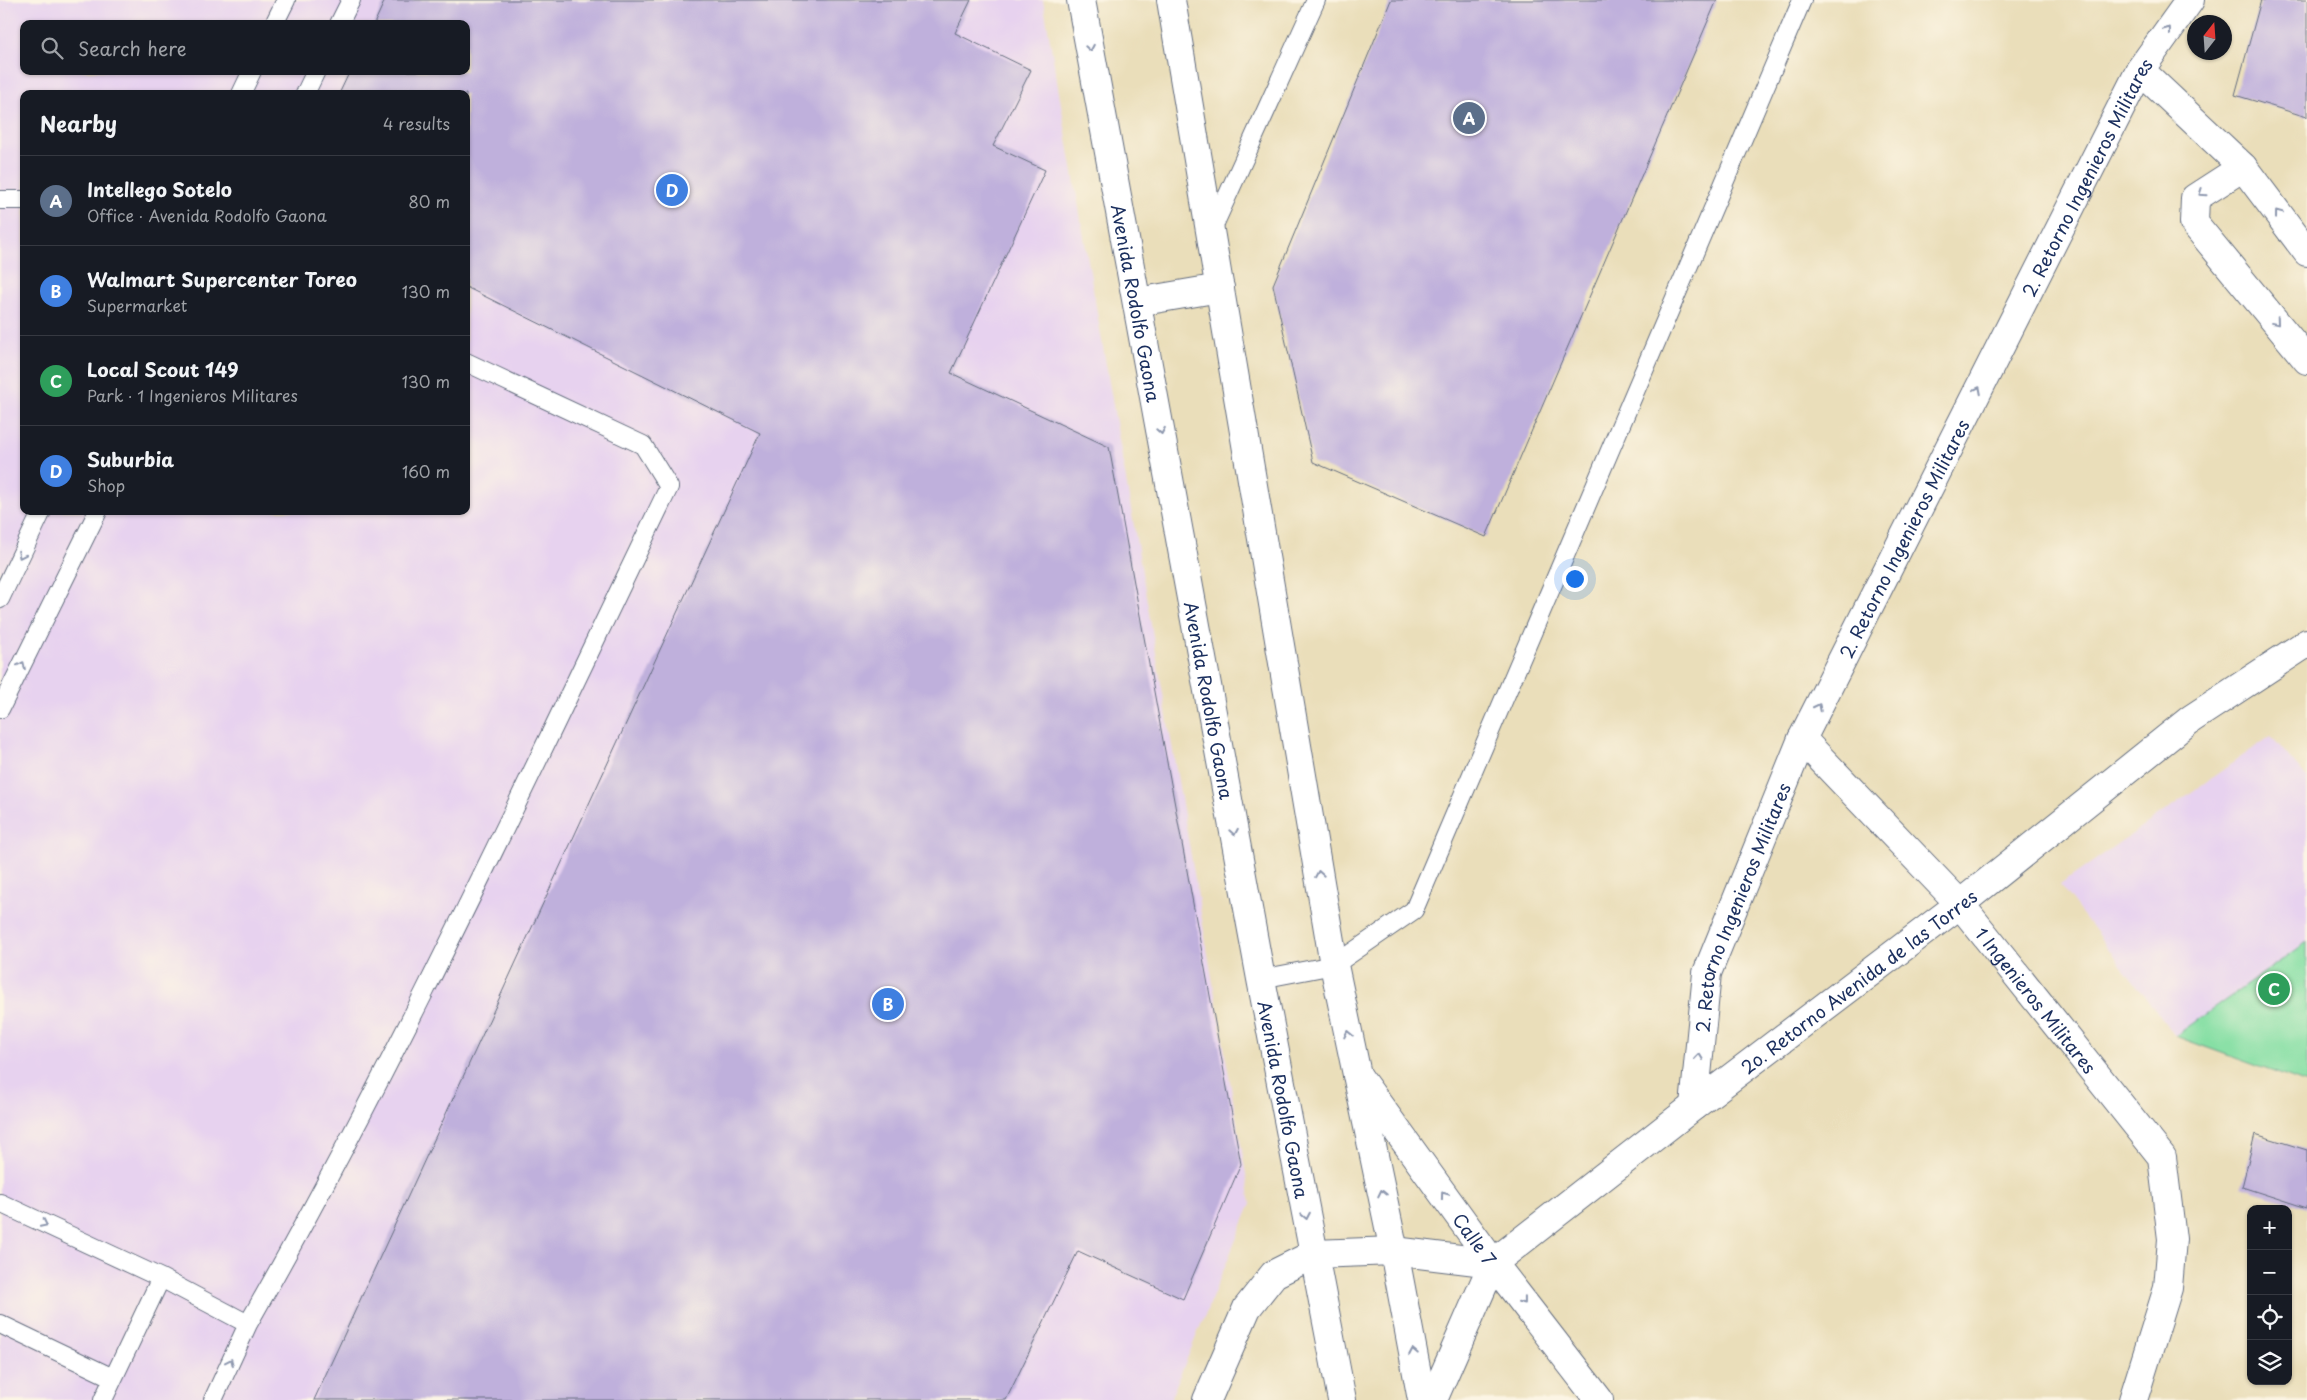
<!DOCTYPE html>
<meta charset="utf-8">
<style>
:root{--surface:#171b24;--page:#20242c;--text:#f1f3f6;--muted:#9ea1a6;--line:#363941;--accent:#c8321e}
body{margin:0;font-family:"Playpen Sans",sans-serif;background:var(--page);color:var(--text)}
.controls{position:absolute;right:15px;bottom:15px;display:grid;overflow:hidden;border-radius:10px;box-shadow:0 1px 4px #0004}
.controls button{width:45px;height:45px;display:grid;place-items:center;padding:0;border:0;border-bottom:1px solid var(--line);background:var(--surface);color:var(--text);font:25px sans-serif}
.compass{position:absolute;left:2187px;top:15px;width:45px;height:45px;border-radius:50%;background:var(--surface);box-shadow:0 1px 4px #0004;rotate:17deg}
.you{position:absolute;left:1574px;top:578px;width:18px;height:18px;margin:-12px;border:4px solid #fff;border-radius:50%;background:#1a73e8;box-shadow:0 0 0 8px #1a73e833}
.badge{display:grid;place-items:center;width:32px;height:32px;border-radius:50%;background:var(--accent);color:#fff;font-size:16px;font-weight:700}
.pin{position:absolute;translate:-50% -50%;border:2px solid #fff;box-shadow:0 1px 5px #0006}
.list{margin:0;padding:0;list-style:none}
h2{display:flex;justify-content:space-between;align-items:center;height:65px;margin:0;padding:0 20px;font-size:21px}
h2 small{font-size:16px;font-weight:400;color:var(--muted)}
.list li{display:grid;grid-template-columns:32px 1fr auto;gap:15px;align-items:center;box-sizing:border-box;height:90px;padding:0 20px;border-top:1px solid var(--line)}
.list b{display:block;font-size:19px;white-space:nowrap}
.list p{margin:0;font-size:16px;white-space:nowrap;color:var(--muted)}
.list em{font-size:16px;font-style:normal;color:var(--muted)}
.icon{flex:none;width:28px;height:28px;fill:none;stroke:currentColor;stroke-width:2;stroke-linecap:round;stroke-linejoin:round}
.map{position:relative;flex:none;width:2307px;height:1400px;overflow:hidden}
.search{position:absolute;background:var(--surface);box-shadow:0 1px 4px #0004;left:20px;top:20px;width:450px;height:55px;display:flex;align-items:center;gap:12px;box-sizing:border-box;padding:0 18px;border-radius:10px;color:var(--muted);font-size:19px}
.panel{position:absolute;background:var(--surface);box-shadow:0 1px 4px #0004;left:20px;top:90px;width:450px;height:425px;border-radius:10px}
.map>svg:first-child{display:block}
.built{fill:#e7d2ef;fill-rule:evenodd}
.park{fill:#86dfa4;stroke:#508781}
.building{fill:#bfb0dc}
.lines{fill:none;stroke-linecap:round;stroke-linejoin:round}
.lane-casing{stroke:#636c7e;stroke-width:20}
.street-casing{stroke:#636c7e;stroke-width:30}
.secondary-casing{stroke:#636c7e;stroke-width:30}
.lane{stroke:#fff;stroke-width:18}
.street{stroke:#fff;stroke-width:28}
.secondary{stroke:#fff;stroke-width:28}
.oneway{stroke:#8d97ae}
.labels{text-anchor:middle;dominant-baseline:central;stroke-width:5;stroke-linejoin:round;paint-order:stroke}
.street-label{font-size:18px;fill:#1b2f5e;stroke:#fcf5e5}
</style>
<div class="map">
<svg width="2307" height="1400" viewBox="0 0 2307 1400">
<rect width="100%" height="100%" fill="#fcf5e5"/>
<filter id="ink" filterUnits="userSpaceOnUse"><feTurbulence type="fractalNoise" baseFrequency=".02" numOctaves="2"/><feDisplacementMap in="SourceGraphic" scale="10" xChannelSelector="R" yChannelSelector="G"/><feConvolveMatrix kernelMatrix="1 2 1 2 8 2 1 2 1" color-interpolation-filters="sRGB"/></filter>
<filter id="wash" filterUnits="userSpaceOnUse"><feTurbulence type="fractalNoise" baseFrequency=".0096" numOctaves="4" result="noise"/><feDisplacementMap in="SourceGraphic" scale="20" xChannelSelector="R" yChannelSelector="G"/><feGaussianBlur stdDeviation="1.12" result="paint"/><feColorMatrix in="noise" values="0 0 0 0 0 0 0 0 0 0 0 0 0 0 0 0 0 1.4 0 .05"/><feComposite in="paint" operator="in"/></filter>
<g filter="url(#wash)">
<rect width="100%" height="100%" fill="#eadeba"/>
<!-- built -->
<path class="built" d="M0 0H1043L1251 1203 1170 1400H0ZM24 24H466V71H24ZM24 94H466V511H24Z
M2271 736 2307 778V943L2175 1036 2060 885Z"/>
<!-- park -->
<path class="park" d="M2307 942V1084L2175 1036Z"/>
<g id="blocks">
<!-- building -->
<path class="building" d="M385 0H971L955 33 1031 70 993 146 1045 170 951 373 1109 447 1241 1164 1183 1299 1078 1251 1006 1400H314L760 433 466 287V94H339L350 71H466V24H374Z
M1391 0H1717L1486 537 1313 462 1273 285Z
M2261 0H2307V117L2235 95Z
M2255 1134 2307 1150V1208L2242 1187Z"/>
</g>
</g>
<g filter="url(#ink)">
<use href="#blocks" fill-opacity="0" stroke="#636c7e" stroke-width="1"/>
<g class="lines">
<!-- lane casing -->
<g class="lane-casing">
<path id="lane" d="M274 24 286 0
M339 24 351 0
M241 94 252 71
M305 94 316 71
M0 200H24
M1211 232 1316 0
M0 599 42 511
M0 709 98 511
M1261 979 1334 965 1414 910 1802 0
M0 1203 161 1278 248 1324C403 1052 533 768 669 487L643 445 466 362
M0 1324 113 1378
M103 1400 161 1278
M213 1400 248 1324"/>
</g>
<!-- street casing -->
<g class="street-casing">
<g id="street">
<path d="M2140 70 2243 167 2307 252"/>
<path d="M2243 167 2195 198 2194 223 2307 360"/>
<path id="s1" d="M1802 739 1960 904 2162 1157 2172 1239 2168 1288 2133 1400"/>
<path id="s2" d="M1357 1075 1493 1263 1599 1400"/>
<path id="s3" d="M1694 1106 1707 973 1802 739 2140 70 2190 0"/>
<path id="s4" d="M1207 1400 1247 1308 1274 1274 1314 1254 1394 1251 1493 1263 1694 1106 1960 904 2191 719 2307 643"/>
<path d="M1433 1400 1493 1263"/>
</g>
</g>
<!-- secondary casing -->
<g class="secondary-casing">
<g id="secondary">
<path id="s5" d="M1081 0 1261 979 1342 1400"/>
<path d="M1171 0 1334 965 1394 1251 1422 1400"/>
<path d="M1137 302 1220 288"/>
</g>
</g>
<!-- lane -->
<use href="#lane" class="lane"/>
<!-- street -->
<use href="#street" class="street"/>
<!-- secondary -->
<use href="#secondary" class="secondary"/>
</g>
<!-- one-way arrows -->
<defs><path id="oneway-chevron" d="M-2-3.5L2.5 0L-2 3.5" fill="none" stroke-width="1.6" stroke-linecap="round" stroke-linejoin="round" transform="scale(1.25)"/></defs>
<g class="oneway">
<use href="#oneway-chevron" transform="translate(2168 30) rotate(-54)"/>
<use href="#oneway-chevron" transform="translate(1090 48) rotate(80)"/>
<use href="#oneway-chevron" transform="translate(2202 193) rotate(146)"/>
<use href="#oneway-chevron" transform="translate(2278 213) rotate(-127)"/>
<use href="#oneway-chevron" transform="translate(2276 322) rotate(50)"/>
<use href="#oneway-chevron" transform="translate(1978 390) rotate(-63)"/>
<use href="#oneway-chevron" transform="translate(1161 431) rotate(80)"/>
<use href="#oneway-chevron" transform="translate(21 555) rotate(116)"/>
<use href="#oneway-chevron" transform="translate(22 665) rotate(-64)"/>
<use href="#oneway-chevron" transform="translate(1818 707) rotate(-63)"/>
<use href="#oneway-chevron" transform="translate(1234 832) rotate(80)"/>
<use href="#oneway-chevron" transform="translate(1319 874) rotate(-100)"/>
<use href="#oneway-chevron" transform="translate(1348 1034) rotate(-102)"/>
<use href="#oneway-chevron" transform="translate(1699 1057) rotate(-84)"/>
<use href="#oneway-chevron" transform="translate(1382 1193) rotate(-102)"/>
<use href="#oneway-chevron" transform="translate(1444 1195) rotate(-126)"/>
<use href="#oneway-chevron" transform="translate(1306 1216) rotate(79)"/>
<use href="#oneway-chevron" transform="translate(44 1224) rotate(26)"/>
<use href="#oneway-chevron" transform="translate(1523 1301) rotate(52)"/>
<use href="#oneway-chevron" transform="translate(1413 1352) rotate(-101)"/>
<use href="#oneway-chevron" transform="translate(230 1362) rotate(-65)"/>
</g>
</g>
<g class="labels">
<!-- street labels -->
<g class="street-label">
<text stroke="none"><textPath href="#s3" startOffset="1016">2. Retorno Ingenieros Militares</textPath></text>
<text stroke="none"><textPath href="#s5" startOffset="308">Avenida Rodolfo Gaona</textPath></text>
<text stroke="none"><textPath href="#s3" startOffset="611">2. Retorno Ingenieros Militares</textPath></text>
<text stroke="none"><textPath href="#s5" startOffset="712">Avenida Rodolfo Gaona</textPath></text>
<text stroke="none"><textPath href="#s3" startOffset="206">2. Retorno Ingenieros Militares</textPath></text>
<text stroke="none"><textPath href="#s4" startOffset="830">2o. Retorno Avenida de las Torres</textPath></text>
<text stroke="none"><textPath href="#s1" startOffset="351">1 Ingenieros Militares</textPath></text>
<text stroke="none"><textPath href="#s5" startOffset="1118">Avenida Rodolfo Gaona</textPath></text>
<text stroke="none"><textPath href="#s2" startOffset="202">Calle 7</textPath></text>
</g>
</g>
</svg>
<div class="controls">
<button>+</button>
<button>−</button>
<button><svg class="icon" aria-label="locate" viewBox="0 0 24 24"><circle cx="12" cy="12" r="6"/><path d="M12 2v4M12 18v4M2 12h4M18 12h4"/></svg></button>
<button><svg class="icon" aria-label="layers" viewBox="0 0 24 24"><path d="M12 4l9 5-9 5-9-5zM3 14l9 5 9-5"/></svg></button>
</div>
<svg class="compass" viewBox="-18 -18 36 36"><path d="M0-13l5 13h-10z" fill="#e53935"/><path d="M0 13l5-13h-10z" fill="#9ea1a6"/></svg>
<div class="you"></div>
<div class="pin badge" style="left:1469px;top:118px;background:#5c6f8a">A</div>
<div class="pin badge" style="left:888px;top:1004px;background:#3f7fe0">B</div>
<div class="pin badge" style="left:2274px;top:989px;background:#2e9e5b">C</div>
<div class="pin badge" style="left:672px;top:190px;background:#3f7fe0">D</div>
<div class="search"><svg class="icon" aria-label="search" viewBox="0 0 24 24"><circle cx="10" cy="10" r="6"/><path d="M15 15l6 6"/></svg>Search here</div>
<section class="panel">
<h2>Nearby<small>4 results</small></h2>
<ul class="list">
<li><span class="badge" style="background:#5c6f8a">A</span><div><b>Intellego Sotelo</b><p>Office · Avenida Rodolfo Gaona</p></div><em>80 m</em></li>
<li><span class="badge" style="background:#3f7fe0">B</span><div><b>Walmart Supercenter Toreo</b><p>Supermarket</p></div><em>130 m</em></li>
<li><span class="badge" style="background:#2e9e5b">C</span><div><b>Local Scout 149</b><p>Park · 1 Ingenieros Militares</p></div><em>130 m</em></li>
<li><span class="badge" style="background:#3f7fe0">D</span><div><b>Suburbia</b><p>Shop</p></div><em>160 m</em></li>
</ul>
</section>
</div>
